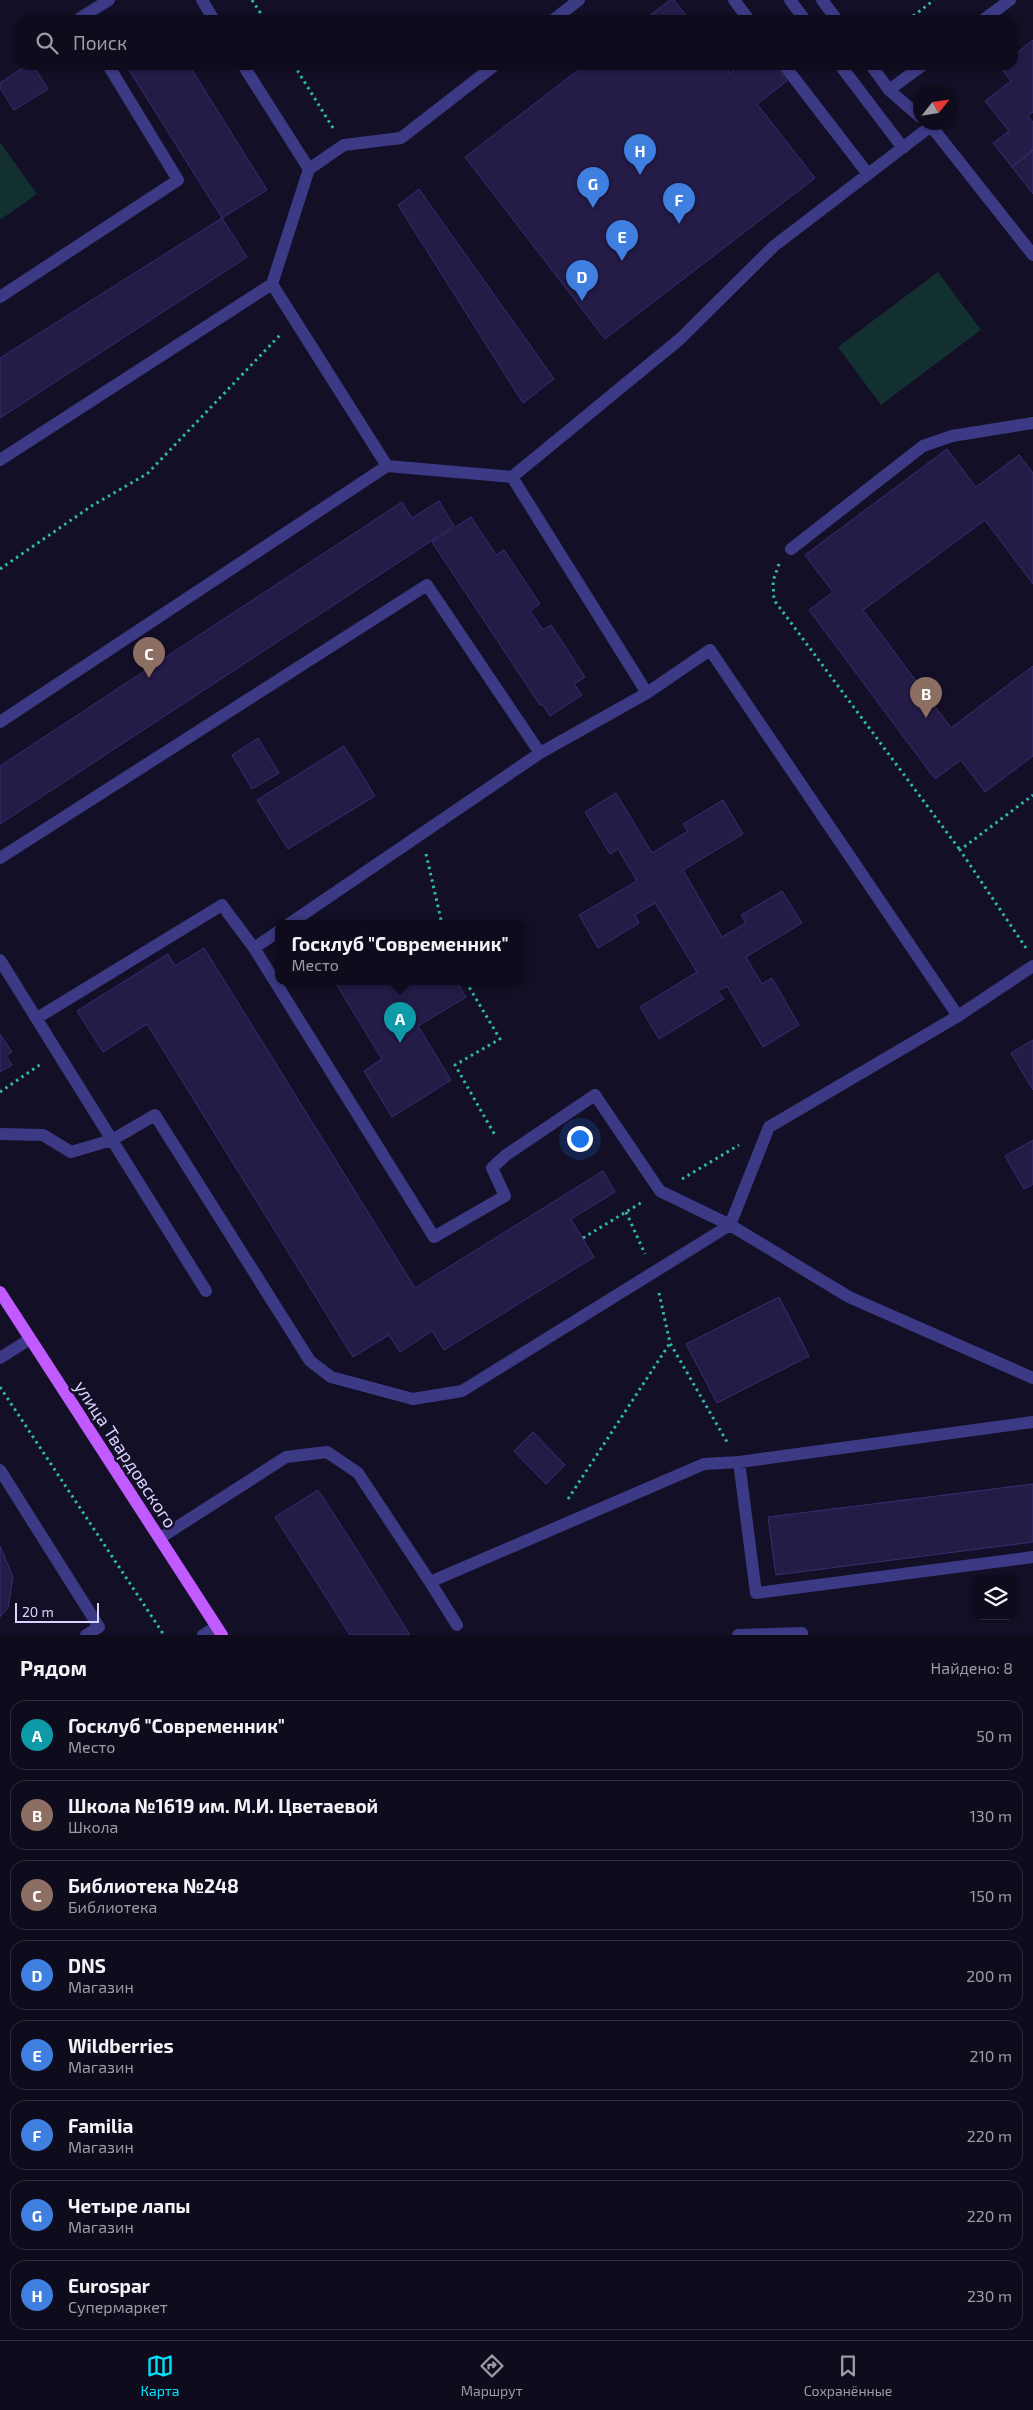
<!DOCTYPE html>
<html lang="ru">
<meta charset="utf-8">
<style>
:root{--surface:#0e0b1c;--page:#171425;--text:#f1f3f6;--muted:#9b9ba3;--line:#2e2b3b;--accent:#00e5ff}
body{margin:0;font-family:"Exo 2",sans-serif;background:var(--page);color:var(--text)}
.controls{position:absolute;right:15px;bottom:15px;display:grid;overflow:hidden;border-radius:10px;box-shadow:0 1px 4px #0004}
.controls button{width:45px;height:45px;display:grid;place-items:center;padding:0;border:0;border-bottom:1px solid var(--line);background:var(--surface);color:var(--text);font:25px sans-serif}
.compass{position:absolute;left:913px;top:85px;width:45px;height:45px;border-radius:50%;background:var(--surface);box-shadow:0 1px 4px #0004;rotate:60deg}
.scale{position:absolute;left:15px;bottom:12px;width:84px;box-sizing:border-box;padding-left:5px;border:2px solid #d9d4ff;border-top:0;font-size:14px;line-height:18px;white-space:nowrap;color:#d9d4ff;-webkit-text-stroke:4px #130f26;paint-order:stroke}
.you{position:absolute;left:579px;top:1138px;width:18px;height:18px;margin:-12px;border:4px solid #fff;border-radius:50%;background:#1a73e8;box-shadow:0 0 0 8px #1a73e833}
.badge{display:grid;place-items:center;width:32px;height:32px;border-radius:50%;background:var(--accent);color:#fff;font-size:16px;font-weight:700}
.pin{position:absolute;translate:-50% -41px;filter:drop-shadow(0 1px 2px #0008)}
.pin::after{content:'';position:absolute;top:26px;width:18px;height:15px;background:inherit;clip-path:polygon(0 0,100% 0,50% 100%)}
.popup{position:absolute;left:275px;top:920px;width:250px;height:65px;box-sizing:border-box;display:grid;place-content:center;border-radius:10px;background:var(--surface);filter:drop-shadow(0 1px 4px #0005);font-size:16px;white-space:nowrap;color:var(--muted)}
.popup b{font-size:19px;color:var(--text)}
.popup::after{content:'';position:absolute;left:50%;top:100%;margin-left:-10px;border:10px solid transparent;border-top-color:var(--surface)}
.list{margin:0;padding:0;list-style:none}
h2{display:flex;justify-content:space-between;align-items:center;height:65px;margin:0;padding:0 20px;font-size:21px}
h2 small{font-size:16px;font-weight:400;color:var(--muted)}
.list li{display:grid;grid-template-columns:32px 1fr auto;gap:15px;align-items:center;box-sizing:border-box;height:70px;margin:0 10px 10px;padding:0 10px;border:1px solid var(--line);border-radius:15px}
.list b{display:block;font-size:19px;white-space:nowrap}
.list p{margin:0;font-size:16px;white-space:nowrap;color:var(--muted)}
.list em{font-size:16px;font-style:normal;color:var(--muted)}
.icon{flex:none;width:28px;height:28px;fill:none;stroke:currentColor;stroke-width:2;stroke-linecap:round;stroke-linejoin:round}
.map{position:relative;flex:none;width:1033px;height:1635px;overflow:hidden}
.search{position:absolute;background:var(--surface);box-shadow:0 1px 4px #0004;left:15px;right:15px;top:15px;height:55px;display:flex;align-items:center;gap:12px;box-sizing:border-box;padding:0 18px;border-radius:15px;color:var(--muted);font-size:19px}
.sheet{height:705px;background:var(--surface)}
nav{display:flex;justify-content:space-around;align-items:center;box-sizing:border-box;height:70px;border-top:1px solid var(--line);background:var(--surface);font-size:14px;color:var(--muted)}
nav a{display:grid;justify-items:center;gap:2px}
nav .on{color:var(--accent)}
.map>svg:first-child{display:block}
.pitch{fill:#12302f}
.building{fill:#241b47;stroke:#3b2d73}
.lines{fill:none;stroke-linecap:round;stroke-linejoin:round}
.path{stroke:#2fb8b0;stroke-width:3;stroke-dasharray:2.5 4;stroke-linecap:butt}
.minor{stroke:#3d3a85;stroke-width:12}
.major{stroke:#c25bff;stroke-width:12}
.labels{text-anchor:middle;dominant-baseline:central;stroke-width:5;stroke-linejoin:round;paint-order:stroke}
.street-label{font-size:18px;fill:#d9d4ff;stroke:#130f26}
</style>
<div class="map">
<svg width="1033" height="1635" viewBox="0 0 1033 1635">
<rect width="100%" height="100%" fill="#130f26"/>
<!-- pitch -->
<path class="pitch" d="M0 142 37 194 0 220Z
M938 272 981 330 881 405 838 347Z"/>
<!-- building -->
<path class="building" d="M670 0H674L690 20H644Z
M1033 40V112L1028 116 1033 122V150L1012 167 993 143 1009 131 985 101 1011 81 1000 67 1013 65V56Z
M27 65H33L48 89 14 110 0 88V83Z
M126 65H189L267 190 222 218Z
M585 65H724L730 73 741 65H775L787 81 757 104 815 178 605 339 465 157Z
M1033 150V194L1012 167Z
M419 189 554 379 523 403 398 205Z
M222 218 247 257 0 418V358Z
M947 449 976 487 1019 455 1033 473V584L985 520 863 610 951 728 1033 666V756L985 792 961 760 935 779 809 610 833 592 805 555Z
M439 501 454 526 0 824V766L402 502 412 518Z
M471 517 496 555 504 550 540 604 530 611 543 630 551 625 585 677 574 684 582 695 550 716 542 704 540 705 432 542Z
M258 738 279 773 252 789 232 755Z
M344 746 375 796 288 849 257 800Z
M616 793 652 853 688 831 683 824 723 800 743 834 683 870 722 937 746 923 741 915 782 891 802 923 746 957 762 984 772 978 799 1025 763 1047 727 986 718 991 724 999 659 1039 640 1007 697 972 655 903 635 915 639 923 598 948 579 915 637 881 618 849 610 854 585 812Z
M204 948 415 1288 603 1171 615 1192 571 1219 594 1257 444 1350 432 1331 400 1352 389 1335 353 1357 147 1024 103 1052 77 1011 168 954 175 966Z
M335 982H457L466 997 418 1026 451 1080 392 1117 364 1071 382 1059Z
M0 1034 12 1052 6 1056 12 1065 0 1072Z
M1033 1040V1090L1011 1053Z
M1033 1140V1184L1024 1189 1005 1156Z
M779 1297 809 1356 717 1403 686 1344Z
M533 1432 565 1465 546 1484 514 1451Z
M1033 1484V1542L776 1575 768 1517Z
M318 1490 350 1539 410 1635H350L275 1517Z
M0 1546 13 1577 8 1608 0 1617Z"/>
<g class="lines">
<!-- path -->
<path class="path" d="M252 0 265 20
M908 20 934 0
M294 65 333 128
M779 564 773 581 774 600 960 850
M0 569 93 505 147 474 280 335
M426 854 442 924
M1026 948 960 850 1033 795
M466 982 500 1039 455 1065 496 1137
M0 1092 41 1064
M682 1179 739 1145
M626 1212 645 1254
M583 1238 644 1201
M659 1293 670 1343 727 1442
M0 1387 164 1635
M568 1499 670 1343"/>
<!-- minor -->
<path class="minor" d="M202 0 214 20
M734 0 749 20
M790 0 805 20
M822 0 837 20
M81 20 80 18 109 0
M553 20 579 0
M983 20 1010 0
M243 65 309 169
M784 65 868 174
M840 65 903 148
M871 65 889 90 920 117
M889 90 923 65
M931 126 1033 255
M272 284 387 466
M0 297 178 180 108 65
M0 460 272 284 309 169 344 145 401 138 495 65
M791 549 923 446 952 436 1033 423
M647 693 710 650 958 1016
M0 722 387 466 512 477 680 339 774 246 931 126 927 122
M0 858 427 585 540 753 647 693 512 477
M289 924 540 753
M254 948 279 931
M0 960 112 1140 71 1152 43 1135 0 1134
M37 1018 222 905 254 948 434 1237 505 1196 492 1168 506 1155 595 1095 660 1191 730 1225 849 1297 1033 1378
M206 1291 112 1140 155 1115 310 1361 331 1377 413 1399 462 1391 730 1225 769 1127 958 1016 1033 966
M0 1358 30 1339
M739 1462 756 1593 1033 1557
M0 1470 99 1627 86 1635
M160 1538 286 1457 327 1452 358 1473 430 1582 704 1464 739 1462 1033 1422
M430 1582 457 1625
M203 1635 216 1627
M738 1635 802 1633V1635"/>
<!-- major -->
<path class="major" d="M0 1292 222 1635"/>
</g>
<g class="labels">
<!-- street labels -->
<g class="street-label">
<text transform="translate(126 1454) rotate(57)">улица Твардовского</text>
</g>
</g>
</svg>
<div class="controls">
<button><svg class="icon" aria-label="layers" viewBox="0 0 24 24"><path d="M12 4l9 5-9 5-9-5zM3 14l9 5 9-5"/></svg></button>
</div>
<svg class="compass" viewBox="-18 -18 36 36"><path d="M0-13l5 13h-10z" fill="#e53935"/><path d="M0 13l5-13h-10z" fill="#9b9ba3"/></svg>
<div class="scale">20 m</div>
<div class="you"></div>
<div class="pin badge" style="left:400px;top:1043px;background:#0f9aa8">A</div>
<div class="popup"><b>Госклуб &quot;Современник&quot;</b>Место</div>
<div class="pin badge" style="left:926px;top:718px;background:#8d6e63">B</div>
<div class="pin badge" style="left:149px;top:678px;background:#8d6e63">C</div>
<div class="pin badge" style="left:582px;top:301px;background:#3f7fe0">D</div>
<div class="pin badge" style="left:622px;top:261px;background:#3f7fe0">E</div>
<div class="pin badge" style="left:679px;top:224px;background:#3f7fe0">F</div>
<div class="pin badge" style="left:593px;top:208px;background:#3f7fe0">G</div>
<div class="pin badge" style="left:640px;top:175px;background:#3f7fe0">H</div>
<div class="search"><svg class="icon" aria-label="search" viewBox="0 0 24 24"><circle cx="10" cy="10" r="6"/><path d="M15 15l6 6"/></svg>Поиск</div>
</div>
<section class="sheet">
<h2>Рядом<small>Найдено: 8</small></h2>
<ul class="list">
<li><span class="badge" style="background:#0f9aa8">A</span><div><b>Госклуб &quot;Современник&quot;</b><p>Место</p></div><em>50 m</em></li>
<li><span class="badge" style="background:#8d6e63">B</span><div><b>Школа №1619 им. М.И. Цветаевой</b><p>Школа</p></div><em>130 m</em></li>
<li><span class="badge" style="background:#8d6e63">C</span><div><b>Библиотека №248</b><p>Библиотека</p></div><em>150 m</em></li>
<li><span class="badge" style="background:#3f7fe0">D</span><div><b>DNS</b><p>Магазин</p></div><em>200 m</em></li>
<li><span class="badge" style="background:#3f7fe0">E</span><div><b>Wildberries</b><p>Магазин</p></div><em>210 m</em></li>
<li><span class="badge" style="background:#3f7fe0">F</span><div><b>Familia</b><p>Магазин</p></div><em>220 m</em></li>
<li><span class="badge" style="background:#3f7fe0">G</span><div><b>Четыре лапы</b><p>Магазин</p></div><em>220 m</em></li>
<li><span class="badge" style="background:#3f7fe0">H</span><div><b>Eurospar</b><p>Супермаркет</p></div><em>230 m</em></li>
</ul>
</section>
<nav>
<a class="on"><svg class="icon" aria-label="map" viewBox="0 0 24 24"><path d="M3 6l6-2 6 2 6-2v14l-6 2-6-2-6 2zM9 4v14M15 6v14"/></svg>Карта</a>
<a><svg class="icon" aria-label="directions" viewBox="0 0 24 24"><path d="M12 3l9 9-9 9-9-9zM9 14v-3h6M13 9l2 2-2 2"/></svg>Маршрут</a>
<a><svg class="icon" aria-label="saved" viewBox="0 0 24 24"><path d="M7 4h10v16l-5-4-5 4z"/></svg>Сохранённые</a>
</nav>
